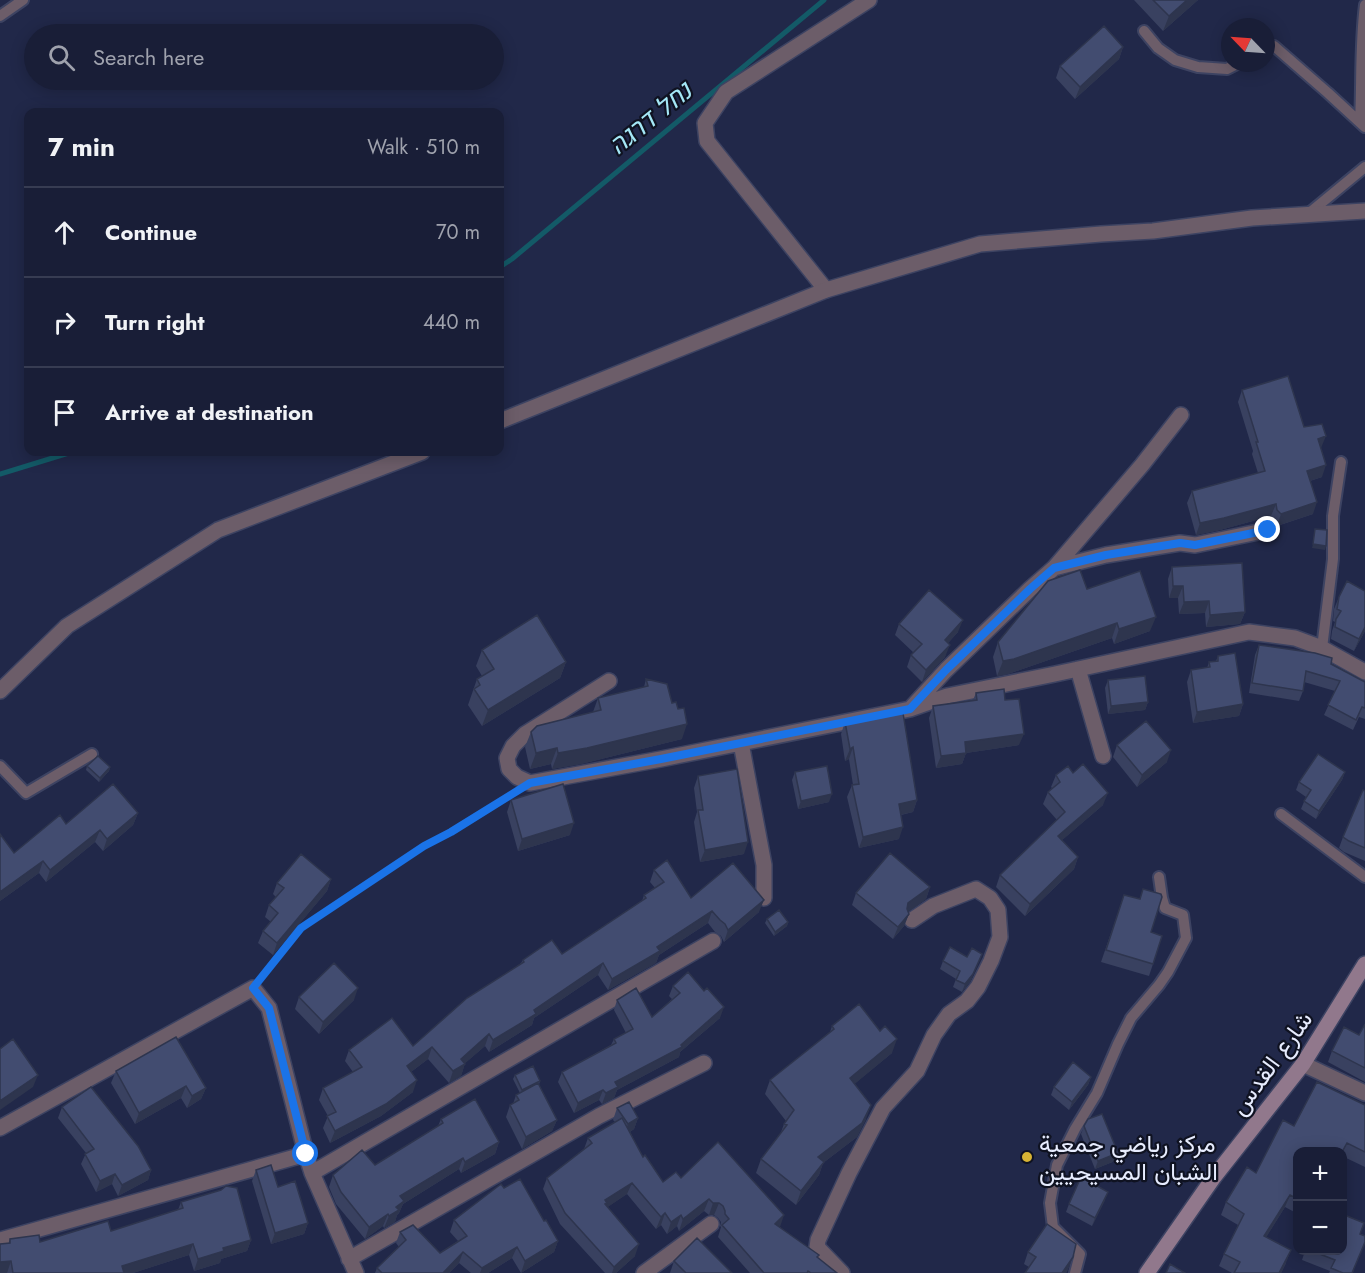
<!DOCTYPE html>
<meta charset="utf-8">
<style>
:root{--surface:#191e37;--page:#22273f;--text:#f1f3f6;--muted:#9fa2ad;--line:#373c52}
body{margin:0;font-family:Jost,Vazirmatn,Heebo,sans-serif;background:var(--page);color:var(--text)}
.controls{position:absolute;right:18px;bottom:18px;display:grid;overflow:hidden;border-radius:12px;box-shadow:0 3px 15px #0003}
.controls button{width:54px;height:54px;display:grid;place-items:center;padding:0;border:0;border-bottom:2px solid var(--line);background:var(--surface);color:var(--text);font:30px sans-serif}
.compass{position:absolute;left:1221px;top:18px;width:54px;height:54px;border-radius:50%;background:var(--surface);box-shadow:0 3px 15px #0003;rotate:295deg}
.stop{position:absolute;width:18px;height:18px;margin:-14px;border:4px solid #1a73e8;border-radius:50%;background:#fff}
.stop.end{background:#1a73e8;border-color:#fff;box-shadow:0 2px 6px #0008}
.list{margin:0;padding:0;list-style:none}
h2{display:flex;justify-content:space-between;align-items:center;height:78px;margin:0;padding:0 24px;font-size:26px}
h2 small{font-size:20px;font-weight:400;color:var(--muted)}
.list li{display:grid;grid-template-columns:39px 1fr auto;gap:18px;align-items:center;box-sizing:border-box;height:90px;padding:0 24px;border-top:2px solid var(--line)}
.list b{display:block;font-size:22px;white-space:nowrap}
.list em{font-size:20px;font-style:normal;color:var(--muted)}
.icon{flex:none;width:33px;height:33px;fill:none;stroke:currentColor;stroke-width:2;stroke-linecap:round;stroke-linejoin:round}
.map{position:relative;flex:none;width:1365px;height:1273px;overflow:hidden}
.search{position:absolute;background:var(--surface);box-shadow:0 3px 15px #0003;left:24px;top:24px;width:480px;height:66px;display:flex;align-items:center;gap:15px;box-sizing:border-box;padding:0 21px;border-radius:33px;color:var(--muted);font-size:22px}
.panel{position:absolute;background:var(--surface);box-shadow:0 3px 15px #0003;left:24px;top:108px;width:480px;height:348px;border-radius:12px}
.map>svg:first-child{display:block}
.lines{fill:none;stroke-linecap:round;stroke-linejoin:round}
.stream{stroke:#135a67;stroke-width:5}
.service-casing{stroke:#3d4362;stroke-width:14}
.minor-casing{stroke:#3d4362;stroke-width:18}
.tertiary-casing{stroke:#3d4362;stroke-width:18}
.secondary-casing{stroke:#3d4362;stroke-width:18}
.path{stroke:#898fa8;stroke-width:3;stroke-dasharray:3 3;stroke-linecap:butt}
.service{stroke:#6c5d69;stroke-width:10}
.minor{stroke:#6c5d69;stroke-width:15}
.tertiary{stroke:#6c5d69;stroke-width:15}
.secondary{stroke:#91788c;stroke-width:15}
.wall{fill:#394160}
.shaded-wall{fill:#2e354e}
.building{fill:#424c70;stroke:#2e354e;stroke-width:1.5}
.route{stroke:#1a73e8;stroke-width:8}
.poi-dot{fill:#d8b434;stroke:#0f1221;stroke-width:2}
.labels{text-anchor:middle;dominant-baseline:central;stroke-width:4.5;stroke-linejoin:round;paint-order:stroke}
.street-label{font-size:24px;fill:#e7ecfe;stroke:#0f1221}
.poi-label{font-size:24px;fill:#e7ecfe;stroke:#0f1221;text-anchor:start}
.water-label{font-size:26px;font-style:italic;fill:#a5e8f7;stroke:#0f1221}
</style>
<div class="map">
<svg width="1365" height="1273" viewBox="0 0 1365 1273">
<rect width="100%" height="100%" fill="#212849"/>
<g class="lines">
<!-- stream -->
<path class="stream" d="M500 267 512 259 824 0
M0 474 72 452"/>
<!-- service casing -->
<g class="service-casing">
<path id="service" d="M0 16 23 0
M1144 31 1158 48 1175 60 1198 67 1227 69 1239 63
M1266 50 1274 46 1328 93 1365 127
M1360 122C1362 83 1360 44 1365 5
M1308 214 1365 167
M1322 648 1333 559V516L1341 462
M0 766 26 793 92 754
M1281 814 1365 877
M1075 1273 1080 1254 1053 1227 1050 1203 1057 1165 1075 1129 1097 1093 1118 1044 1131 1018 1159 985 1168 972 1186 938 1183 915 1165 908 1162 898 1159 877"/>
</g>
<!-- minor casing -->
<g class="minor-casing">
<path id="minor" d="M826 290 707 141 705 123 726 92 869 0
M1054 568 1142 465 1181 415
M1078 669 1103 756
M609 681 525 734 513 746 507 758 509 769 517 777 530 783 661 759 910 709 947 696 1055 674 1249 632 1295 638 1322 648 1365 672
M912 707 946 670 1030 589 1054 568 1106 555 1180 543 1195 545 1268 530
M741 743 764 865V898
M1303 1064 1365 1093
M0 1128 253 988 269 1008 306 1154 312 1173 356 1273
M312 1173 713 941
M0 1240 306 1154
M349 1259 599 1116 704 1063
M644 1273 711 1224
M842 1273 817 1247 818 1240 849 1173 883 1108 917 1071 934 1035 949 1014 967 1001 978 987 991 961 1000 937 998 910 990 898 976 889 933 906 912 920"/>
</g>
<!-- tertiary casing -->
<g class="tertiary-casing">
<path id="tertiary" d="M500 421 826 290 980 244 1101 234 1153 231 1252 218 1365 211
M0 691 67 626 218 530 422 452"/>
</g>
<!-- secondary casing -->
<g class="secondary-casing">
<path id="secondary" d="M1147 1273 1214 1177 1303 1064 1365 964"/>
</g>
<!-- path -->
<path class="path" d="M262 977 301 928 424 846 451 832 513 793"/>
<!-- service -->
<use href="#service" class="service"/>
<!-- minor -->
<use href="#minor" class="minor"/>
<!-- tertiary -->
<use href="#tertiary" class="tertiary"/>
<!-- secondary -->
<use href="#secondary" class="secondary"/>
</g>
<!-- wall -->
<path class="wall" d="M1134 0H1198L1163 31Z
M1123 47 1119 59 1075 99 1056 78 1060 66Z
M1242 390 1304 427 1321 448 1322 477 1310 481 1313 514 1277 526 1273 522 1271 516 1220 530 1196 535 1187 503 1192 491 1258 473 1252 454 1253 451 1238 402Z
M1172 567 1245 612 1240 624 1206 627 1205 613 1179 614 1178 598H1169L1168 579Z
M1087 589 1150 631 1114 644 1112 638 1008 674 997 676 993 657 998 642Z
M1365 591V631L1354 651 1331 639 1332 631 1335 622 1333 621 1334 609 1339 597Z
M899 624 958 632 948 643 945 657 922 682 907 667 911 655 914 653 895 635Z
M1259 645 1331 664 1365 682V719L1359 717 1353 730 1324 715 1335 691 1304 682 1303 691 1299 701 1249 693 1255 655Z
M482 650 566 662 560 678 482 726 468 705 477 679 482 676 476 666Z
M1218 656 1243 704 1239 716 1193 723 1187 682 1191 670 1207 668 1209 662 1216 661Z
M646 679 672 703 682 739 581 764 552 769 551 764 530 769 525 747 531 732 593 712 598 698 644 687Z
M1108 680 1148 702 1145 710 1108 714 1105 688Z
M976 693 1005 700 1019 745 966 753 962 764 936 768 929 718 933 706 973 700Z
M845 722 917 800 913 812 901 815 899 839 859 848 847 797 852 785H853L849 759 845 761 841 734Z
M1117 745 1167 762 1137 787 1113 757Z
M87 766 110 767 109 771 99 782 86 770Z
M795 772 829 802 798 809 792 780Z
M1345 772 1342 780 1316 819 1301 809 1306 797 1296 790 1299 782Z
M1073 773 1103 805 1062 840 1078 857 1074 869 1025 916 996 887 1000 875 1057 820 1043 804 1048 792 1052 788 1051 787 1056 775Z
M698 776 744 854 700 862 694 822 697 812 694 788Z
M1365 791V861L1344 852 1339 848 1343 837Z
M511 800 570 835 518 851 507 812Z
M138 813 133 825 103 851 95 842 46 882 39 873 0 901V834L14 853 66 824Z
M654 870 691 898 759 912 724 942 721 936 715 932 708 923 659 955 656 963 608 990 598 975 534 1018 532 1025 489 1052 485 1046 465 1063 461 1076 449 1083 428 1059 411 1072 413 1092 381 1116 330 1143 323 1128 328 1116 319 1100 323 1088 353 1072 345 1061 349 1050 413 1046 521 963 523 960 562 954 642 901 644 895 655 888 650 882Z
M331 879 327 891 273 955 258 943 263 931 271 922 265 917 269 905 276 897 273 894 277 883Z
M930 887 926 899 908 912 909 914 904 926 893 939 852 905 856 893Z
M1124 895 1151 932 1153 964 1149 976 1101 962Z
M767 919 788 922 787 926 774 936 765 923Z
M982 954 970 982 962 992 953 987 956 979 940 969 943 961Z
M673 986 720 1018 680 1052 679 1057 617 1090 614 1098 602 1104 599 1100 574 1113 558 1082 562 1072 611 1045 614 1039 626 1033 614 1010 617 1000 652 1017 672 999 669 996Z
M299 997 354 1000 319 1034 295 1009Z
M1365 1024V1082L1328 1062 1332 1051 1359 1035Z
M832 1026 892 1053 854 1084 866 1119 857 1137 823 1163 819 1175 796 1205 756 1173 761 1159 780 1135 784 1124 786 1121 765 1094 770 1080 830 1032Z
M116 1071 206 1088 201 1099 187 1108 181 1098 135 1124 111 1083Z
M515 1075 540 1081 539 1085 557 1120 552 1131 522 1149 506 1117 510 1105 513 1104 516 1095 520 1093 513 1079Z
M1091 1077 1088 1085 1069 1110 1051 1095 1054 1087Z
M1365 1105V1167L1342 1156V1152H1298V1214L1285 1207 1266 1237 1286 1263 1281 1273H1232L1219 1266 1224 1254 1238 1225 1221 1215 1226 1202 1256 1173 1294 1126Z
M62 1107 151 1170 148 1180 118 1196 112 1184 96 1192 81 1164 86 1153 58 1118Z
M617 1108 638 1118 634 1129 630 1132 643 1157 663 1182 681 1178 780 1227 837 1273H750L718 1237 721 1227 720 1226 721 1222 718 1218 714 1215H709L704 1211 679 1231 677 1226 667 1234 661 1225 656 1229 627 1194 607 1207 635 1256 616 1273H605L560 1224 543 1189 547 1178 584 1149 588 1138 615 1122 613 1120Z
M441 1119 499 1142 495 1154 461 1173 459 1169 403 1204 399 1213 397 1215 395 1222 384 1228 383 1226 365 1239 336 1204 329 1187 333 1175 375 1165 438 1126Z
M1084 1126 1115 1161 1095 1169 1081 1134Z
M256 1170 278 1187 308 1223 304 1234 271 1244 252 1181Z
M504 1188 544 1221 558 1241 554 1252 521 1273 512 1258 488 1273H471L459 1263 449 1273H375L377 1268 399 1247 396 1243 400 1232 440 1253 458 1241 450 1232 454 1220Z
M1105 1200 1092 1226 1066 1212 1069 1204Z
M181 1202 251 1240 247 1251 221 1259 220 1263 194 1271 189 1255 133 1273H7L8 1244 10 1239 40 1242 111 1231 178 1210Z
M1360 1234 1353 1273H1329L1330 1271 1302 1260 1305 1251H1342Z
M1028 1252 1073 1257 1068 1269 1066 1273H1025L1029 1267 1024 1264Z
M674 1261 732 1273H670Z"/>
<!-- shaded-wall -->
<path class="shaded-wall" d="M1187 0H1198L1163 31 1169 16Z
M1123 47 1119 59 1075 99 1080 87Z
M1326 436 1321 448 1318 439Z
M1326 465 1322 477 1303 483 1307 471Z
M1317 502 1313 514 1277 526 1281 514Z
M1276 504 1271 516 1220 530 1196 535 1200 523Z
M1313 544 1326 546 1325 550 1312 548Z
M1173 586H1183L1178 598H1169Z
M1209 601 1205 613 1179 614 1184 602Z
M1245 612 1240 624 1206 627 1210 615Z
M1156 617 1150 631 1114 644 1119 629Z
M963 620 958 632 940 652 945 640Z
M1117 623 1112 638 1008 674 997 676 1003 661Z
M1365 627V631L1354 651 1359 639Z
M950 645 945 657 922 682 926 670Z
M566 662 560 678 482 726 488 710Z
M1148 702 1145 710 1108 714 1111 706Z
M1243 704 1239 716 1193 723 1197 712Z
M687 724 682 739 581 764 552 769 558 753Z
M1024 734 1019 745 966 753 962 764 936 768 941 756 965 742Z
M853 747 849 759 845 761 850 749Z
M557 748 551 764 530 769 536 753Z
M1171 750 1167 762 1137 787 1142 775Z
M110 767 109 771 99 782 100 778Z
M1345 772 1342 780 1316 819 1319 811Z
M1108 793 1103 805 1053 848 1058 836Z
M832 794 829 802 798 809 801 801Z
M917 800 913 812 895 816 899 804Z
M138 813 133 825 103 851 107 839Z
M574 823 570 835 518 851 522 839Z
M903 827 899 839 859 848 863 837Z
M100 830 95 842 46 882 50 870Z
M748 842 744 854 700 862 705 850Z
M1078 857 1074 869 1025 916 1030 904Z
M43 861 39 873 0 901V892Z
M331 879 327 891 273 955 277 943Z
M930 887 926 899 904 915 908 903Z
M764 900 759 912 724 942 728 930Z
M712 911 708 923 659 955 656 963 608 990 612 979 657 947Z
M909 914 904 926 893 939 898 927Z
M788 922 787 926 774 936 775 932Z
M982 954 970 982 962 992 965 984Z
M603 963 598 975 534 1018 532 1025 489 1052 493 1040 534 1010Z
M358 988 354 1000 319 1034 323 1022Z
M724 1007 720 1018 680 1052 679 1057 617 1090 614 1098 602 1104 606 1093 615 1082 681 1045Z
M489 1034 485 1046 462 1066 465 1064 461 1076 449 1083 453 1071 461 1059Z
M897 1039 892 1053 845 1092 850 1078Z
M432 1047 428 1059 403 1078 407 1066Z
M38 1075 33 1087 0 1110V1101Z
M1091 1077 1088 1085 1069 1110 1072 1102Z
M417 1080 413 1092 381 1116 330 1143 335 1131Z
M186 1086 181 1098 135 1124 139 1113Z
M206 1088 201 1099 187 1108 192 1096Z
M603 1090 599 1100 574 1113 578 1103Z
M871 1105 866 1119 857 1137 823 1163 819 1175 796 1205 801 1191 818 1157Z
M638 1118 634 1129 624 1136 628 1124Z
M557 1120 552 1131 522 1149 526 1137Z
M499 1142 495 1154 461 1173 465 1162Z
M1118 1153 1115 1161 1095 1169 1098 1161Z
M463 1158 459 1169 403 1204 399 1213 397 1215 395 1222 384 1228 389 1216 400 1196Z
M151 1170 148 1180 118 1196 122 1185Z
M115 1174 112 1184 96 1192 100 1181Z
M632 1183 627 1194 605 1209V1200Z
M1108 1192 1105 1200 1092 1226 1095 1218Z
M1290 1195 1285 1207 1259 1249 1264 1236Z
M709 1199 704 1211 679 1231 683 1219Z
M713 1203H719L714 1215H709Z
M665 1213 661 1225 656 1229 661 1217Z
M388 1214 383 1226 365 1239 369 1227Z
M681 1215 677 1226 667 1234 671 1222Z
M784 1215 780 1227 775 1224Z
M308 1223 304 1234 271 1244 275 1233Z
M251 1240 247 1251 221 1259 220 1263 194 1271 198 1259 223 1248Z
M558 1241 554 1252 521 1273 525 1261Z
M193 1244 189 1255 133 1273H120L122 1266Z
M639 1244 635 1256 616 1273H612L614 1267Z
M517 1247 512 1258 488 1273H480L482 1268Z
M1291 1250 1286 1263 1281 1273H1279Z
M463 1252 459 1263 449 1273H443Z
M1073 1257 1068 1269 1066 1273H1062Z
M11 1261 7 1273H0V1262Z"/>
<!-- building -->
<path class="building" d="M1153 0H1187L1169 16Z
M1104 26 1123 47 1080 87 1060 66Z
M1288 376 1304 427 1322 424 1326 436 1318 439 1326 465 1307 471 1317 502 1281 514 1277 510 1276 504 1224 518 1200 523 1192 491 1265 471 1256 442H1258L1242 390Z
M1315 529 1327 530 1326 546 1313 544Z
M1242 563 1245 612 1210 615 1209 601 1184 602 1183 586H1173L1172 567Z
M1080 570 1087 589 1140 571 1156 617 1119 629 1117 623 1014 659 1003 661 998 642 1048 581Z
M1347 581 1365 591V627L1359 639 1335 627 1336 619 1341 611 1337 609 1339 597Z
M929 590 963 620 945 640 950 645 926 670 911 655 922 644 899 624Z
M537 615 566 662 488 710 474 689 480 685 477 679 494 669 482 650Z
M1259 645 1315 653 1332 658 1331 664 1365 682V708L1362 707 1356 720 1328 705 1340 681 1306 671 1303 691 1252 683Z
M1235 653 1243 704 1197 712 1191 670 1210 667 1209 662 1218 661V656Z
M1145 676 1148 702 1111 706 1108 680Z
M646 679 667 684 672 703 676 702 678 709 684 708 687 724 587 748 558 753 557 748 536 753 531 732 537 726 601 710 598 698 648 686Z
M1004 689 1005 700 1019 699 1024 734 965 742 966 753 941 756 933 706 977 700 976 693Z
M903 713 917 800 899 804 903 827 863 837 852 785 859 784 853 747 850 749 845 722Z
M1146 721 1171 750 1142 775 1117 745Z
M1318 754 1345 772 1319 811 1304 801 1311 790 1299 782Z
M98 756 110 767 100 778 87 766Z
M1083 764 1108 793 1058 836 1078 857 1030 904 1000 875 1065 812 1048 792 1060 782 1056 775 1068 766 1073 773Z
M827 766 832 794 801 801 795 772Z
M737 769 748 842 705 850 698 810H703L698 776Z
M113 784 138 813 107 839 100 830 50 870 43 861 0 892V834L14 853 60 815 66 824Z
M563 784 574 823 522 839 511 800Z
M1363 790 1365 791V848L1349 841 1343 837Z
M890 853 930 887 908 903 907 909 909 914 898 927 856 893Z
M301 854 331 879 277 943 263 931 278 913 269 905 284 888 277 883Z
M667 860 691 898 733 863 764 900 728 930 725 924 720 920 712 911 657 947 660 951 612 979 603 963 534 1010 536 1014 493 1040 489 1034 461 1059 465 1064 453 1071 432 1047 407 1066 417 1080 386 1104 335 1131 327 1116 336 1112 323 1088 362 1067 349 1050 392 1018 413 1046 467 998 524 962 523 960 552 940 562 954 646 898 644 895 664 882 654 870Z
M1143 889 1161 894 1162 897 1151 932 1162 936 1153 964 1106 950 1124 895 1140 899Z
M779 910 788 922 775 932 767 919Z
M950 947 967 957 972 948 982 954 973 974 965 984 956 980 960 971 943 961Z
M334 963 358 988 323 1022 299 997Z
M688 972 704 991 707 988 724 1007 681 1045 682 1047 615 1082 618 1087 606 1093 603 1090 578 1103 562 1072 616 1043 614 1039 633 1029 617 1000 636 988 652 1017 680 993 673 986Z
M859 1004 880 1031 885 1026 897 1039 850 1078 871 1105 862 1123 818 1157 824 1162 801 1191 761 1159 787 1125 784 1124 794 1110 770 1080 834 1029 832 1026Z
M1365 1024V1068L1332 1051 1344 1027 1359 1035Z
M176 1037 206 1088 192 1096 186 1086 139 1113 116 1071Z
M13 1039 38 1075 0 1101V1049Z
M1073 1062 1091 1077 1072 1102 1054 1087Z
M533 1066 540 1081 522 1090 515 1075Z
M1317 1082 1365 1105V1152L1347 1143 1342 1152H1298V1199L1290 1195 1264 1236 1291 1250 1279 1273H1234L1240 1262 1224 1254 1244 1214 1226 1202 1247 1167 1256 1173 1283 1120 1294 1126Z
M538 1083 557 1120 526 1137 510 1105 519 1100 516 1095Z
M91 1087 138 1146 151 1170 122 1185 115 1174 100 1181 85 1154 94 1149 62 1107Z
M475 1099 499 1142 465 1162 463 1158 400 1196 404 1201 396 1207 399 1210 389 1216 388 1214 369 1227 341 1192 333 1175 362 1150 375 1165 443 1123 441 1119Z
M629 1102 638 1118 628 1124 617 1108Z
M1102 1114 1118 1153 1098 1161 1084 1126 1088 1119Z
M622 1118 643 1157 645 1155 663 1182 676 1172 681 1178 718 1142 784 1215 775 1224 819 1255 817 1257 837 1273H811L808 1271 807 1273H764L722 1225 729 1219 725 1214V1211L723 1206 719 1203H713L709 1199 683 1219 681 1215 671 1222 665 1213 661 1217 632 1183 605 1200 607 1203 605 1204 639 1244 614 1267 565 1213 547 1178 592 1143 588 1138Z
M271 1165 278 1187 295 1181 308 1223 275 1233 256 1170Z
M1081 1177 1108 1192 1095 1218 1069 1204Z
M520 1179 544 1221 546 1220 558 1241 525 1261 517 1247 482 1268 463 1252 443 1273H382L377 1268 406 1240 400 1232 413 1225 440 1253 467 1236 454 1220 501 1184 504 1188Z
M226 1186 237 1188 251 1240 223 1248 224 1251 198 1259 193 1244 122 1266 124 1273H13L11 1261 0 1262V1244L10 1243V1239L39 1235 40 1242 108 1221 111 1231 183 1208 181 1202 221 1190Z
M1342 1214 1364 1223 1360 1234 1365 1236V1242L1352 1273H1343L1331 1268 1335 1260 1312 1251H1342Z
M1047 1224 1076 1244 1073 1257 1062 1273H1025L1036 1257 1028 1252Z
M697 1238 732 1273H686L674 1261Z
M1170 1264 1185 1273H1166Z"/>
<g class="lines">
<!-- route -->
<path class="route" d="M306 1154 269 1008 253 988 301 928 424 846 451 832 530 783 661 759 910 709 946 670 1030 589 1054 568 1106 555 1180 543 1195 545 1268 530"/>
</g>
<!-- markers -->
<circle class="poi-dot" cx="1027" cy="1157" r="6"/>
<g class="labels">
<!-- street labels -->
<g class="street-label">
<text transform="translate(1271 1063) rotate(-54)">شارع القدس</text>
</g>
<!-- poi labels -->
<g class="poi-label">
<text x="1039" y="1143">مركز رياضي جمعية<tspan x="1039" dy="28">الشبان المسيحيين</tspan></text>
</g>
<!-- water labels -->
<g class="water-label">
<text transform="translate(650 118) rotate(-39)">נחל דרגה</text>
</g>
</g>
</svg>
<div class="controls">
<button>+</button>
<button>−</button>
</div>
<svg class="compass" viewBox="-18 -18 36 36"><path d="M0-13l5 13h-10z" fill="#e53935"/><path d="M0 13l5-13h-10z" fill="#9fa2ad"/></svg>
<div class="stop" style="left:306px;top:1154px"></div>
<div class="stop end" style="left:1268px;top:530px"></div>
<div class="search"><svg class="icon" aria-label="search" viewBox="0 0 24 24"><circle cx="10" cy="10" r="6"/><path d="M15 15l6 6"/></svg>Search here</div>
<section class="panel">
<h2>7 min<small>Walk · 510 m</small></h2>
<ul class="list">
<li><svg class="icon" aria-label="ahead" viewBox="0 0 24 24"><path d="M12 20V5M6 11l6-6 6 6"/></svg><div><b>Continue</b></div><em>70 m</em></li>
<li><svg class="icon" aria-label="right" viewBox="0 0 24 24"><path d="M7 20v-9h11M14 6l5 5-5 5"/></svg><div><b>Turn right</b></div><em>440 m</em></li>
<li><svg class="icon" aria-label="arrive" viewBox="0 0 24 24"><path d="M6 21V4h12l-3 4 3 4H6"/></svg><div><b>Arrive at destination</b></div></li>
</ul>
</section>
</div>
